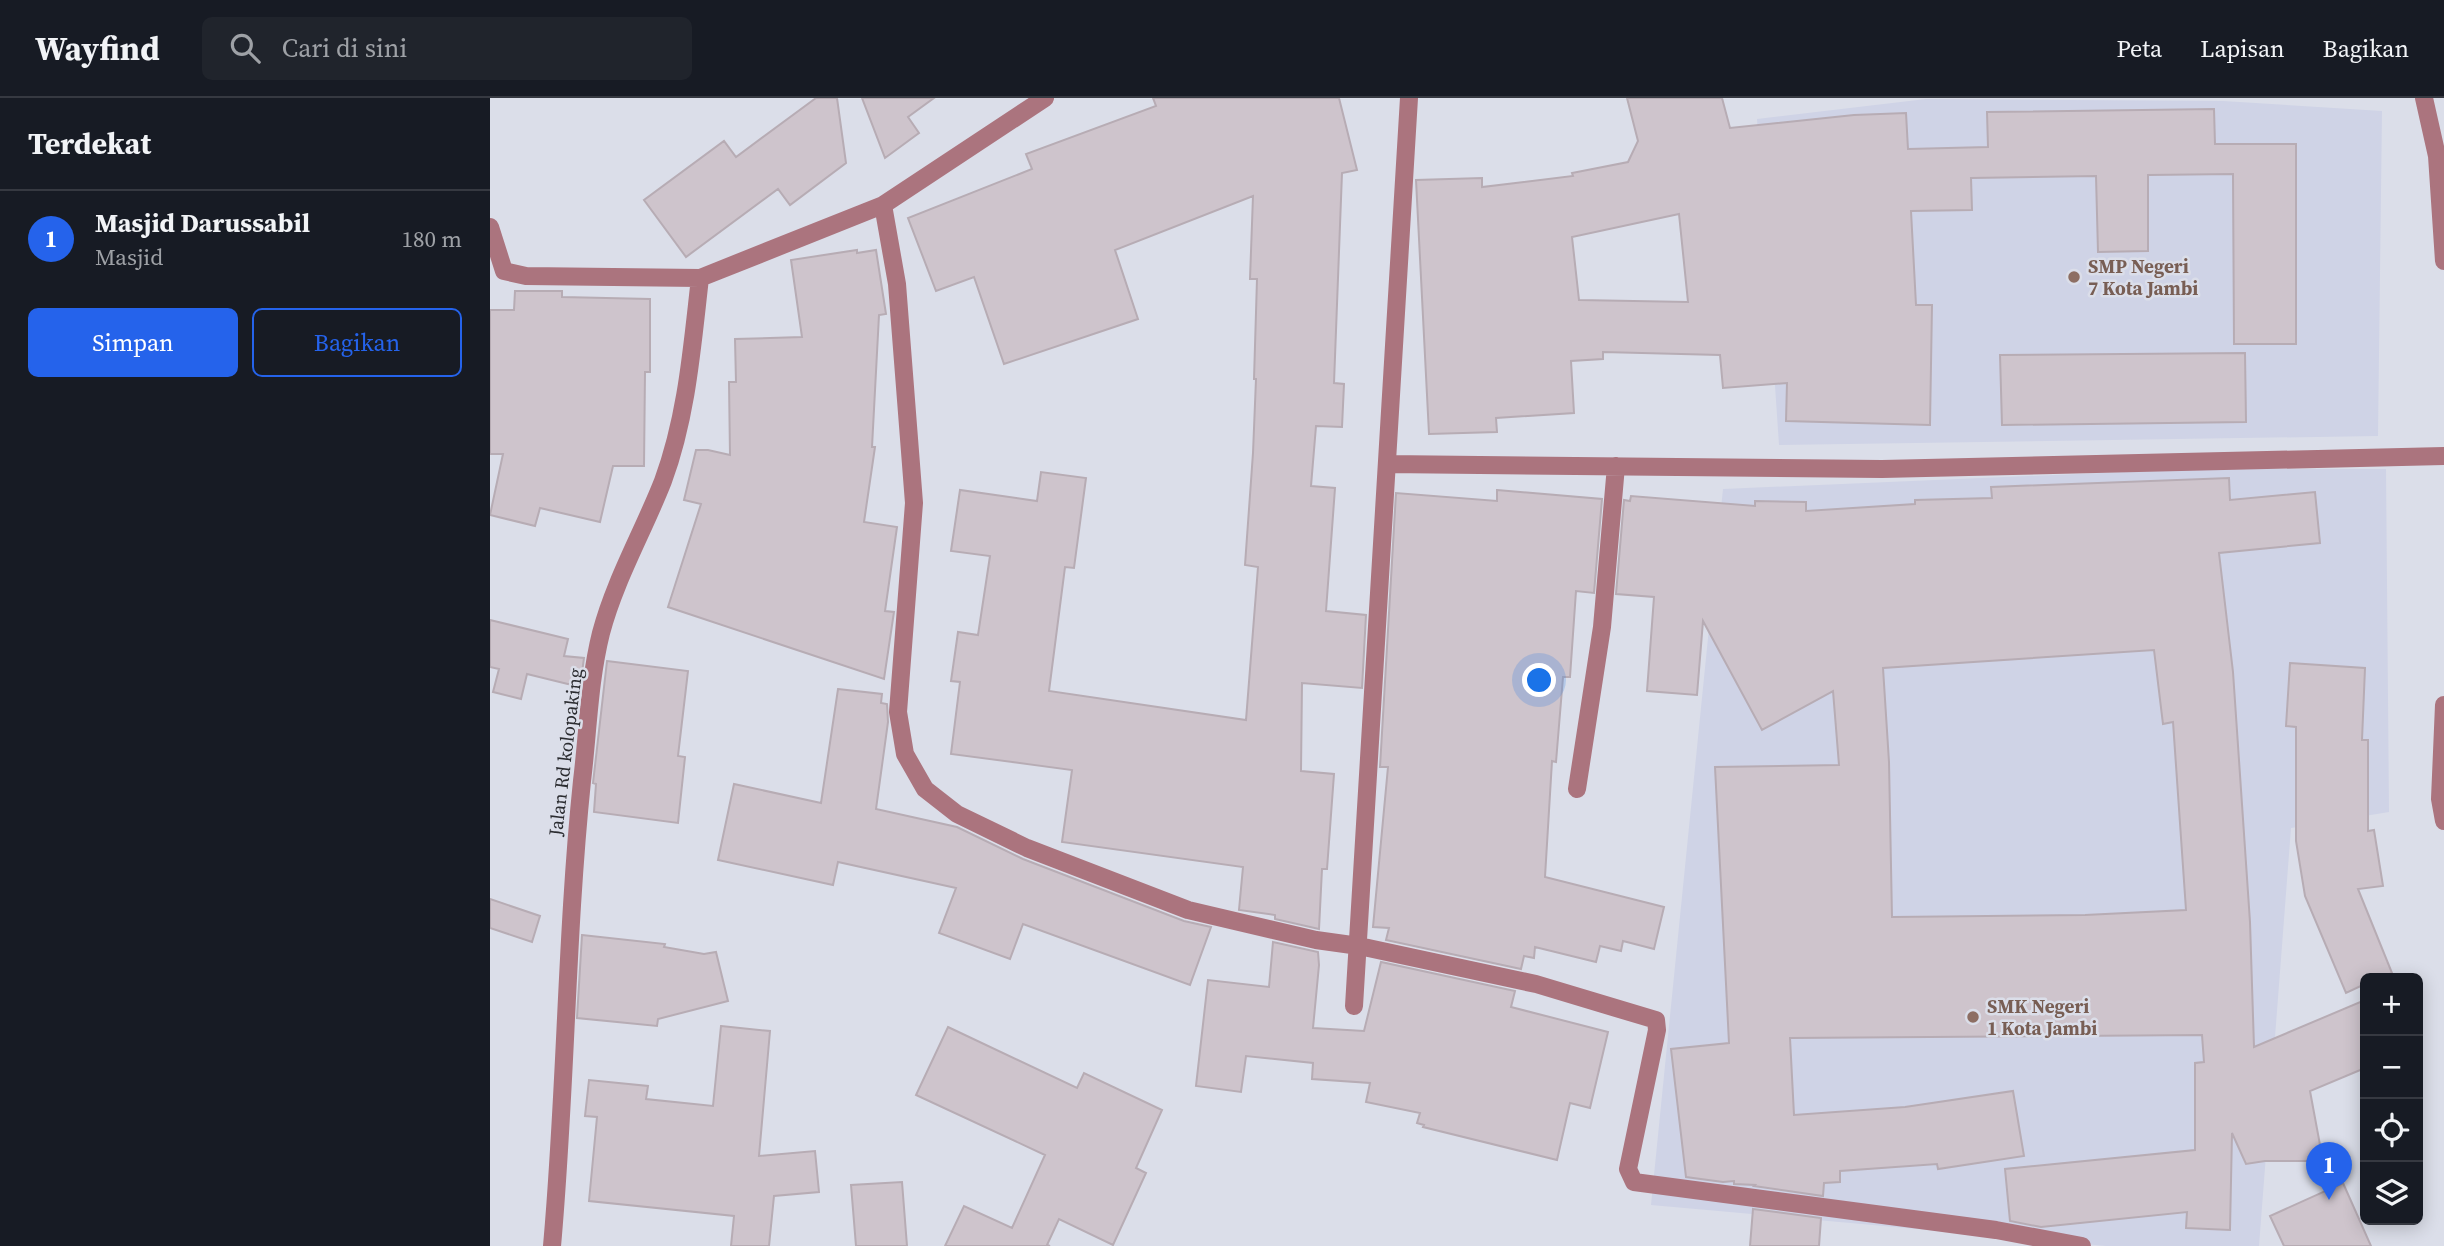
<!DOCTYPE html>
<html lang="id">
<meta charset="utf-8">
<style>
:root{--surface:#171b24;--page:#20242c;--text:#f1f3f6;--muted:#9ea1a6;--line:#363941;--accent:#2563eb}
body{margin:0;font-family:"Source Serif 4",serif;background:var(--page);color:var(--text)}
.controls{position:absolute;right:21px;bottom:21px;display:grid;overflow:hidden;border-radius:10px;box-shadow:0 4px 18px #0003}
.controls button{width:63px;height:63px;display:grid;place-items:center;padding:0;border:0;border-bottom:2px solid var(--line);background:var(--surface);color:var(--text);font:35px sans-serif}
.you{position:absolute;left:1050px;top:583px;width:24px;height:24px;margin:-18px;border:5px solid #fff;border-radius:50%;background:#1a73e8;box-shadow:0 0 0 10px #1a73e833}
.badge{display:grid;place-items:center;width:46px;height:46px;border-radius:50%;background:var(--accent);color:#fff;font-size:23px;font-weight:700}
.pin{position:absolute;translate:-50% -58px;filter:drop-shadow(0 2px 4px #0008)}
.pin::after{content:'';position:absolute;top:37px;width:24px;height:21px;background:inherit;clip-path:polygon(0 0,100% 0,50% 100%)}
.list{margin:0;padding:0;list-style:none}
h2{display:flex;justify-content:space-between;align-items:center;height:91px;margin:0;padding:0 28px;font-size:30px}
h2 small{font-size:23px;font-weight:400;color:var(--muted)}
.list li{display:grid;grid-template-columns:46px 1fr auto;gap:21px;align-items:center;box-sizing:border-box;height:98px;padding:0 28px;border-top:2px solid var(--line)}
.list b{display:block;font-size:26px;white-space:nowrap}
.list p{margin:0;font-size:23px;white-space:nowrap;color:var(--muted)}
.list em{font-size:23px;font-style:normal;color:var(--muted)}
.actions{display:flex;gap:14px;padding:21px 28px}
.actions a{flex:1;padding:16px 0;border:2px solid var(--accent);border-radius:10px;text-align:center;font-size:24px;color:var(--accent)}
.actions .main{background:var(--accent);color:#fff}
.icon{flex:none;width:38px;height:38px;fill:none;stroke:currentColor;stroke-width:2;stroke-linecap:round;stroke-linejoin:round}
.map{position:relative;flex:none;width:1954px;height:1148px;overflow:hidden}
header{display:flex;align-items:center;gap:42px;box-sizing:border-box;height:98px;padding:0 35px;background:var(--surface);border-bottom:2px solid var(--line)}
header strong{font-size:33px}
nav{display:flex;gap:38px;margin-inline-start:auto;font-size:24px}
.search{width:490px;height:63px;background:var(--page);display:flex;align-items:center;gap:18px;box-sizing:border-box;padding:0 24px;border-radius:10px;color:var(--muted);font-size:26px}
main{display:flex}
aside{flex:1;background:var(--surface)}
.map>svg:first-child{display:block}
.built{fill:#cfd3e6}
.building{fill:#cec4cc;stroke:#b7acb4;stroke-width:2;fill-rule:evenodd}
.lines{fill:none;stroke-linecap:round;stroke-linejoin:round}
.minor{stroke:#ab747e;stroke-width:18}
.education-dot{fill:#8d6e63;stroke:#dbdee9;stroke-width:2.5}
.labels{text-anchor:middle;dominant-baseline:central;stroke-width:5;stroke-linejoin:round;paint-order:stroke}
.education-label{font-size:19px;font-weight:bold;fill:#785e54;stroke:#dbdee9;text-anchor:start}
.street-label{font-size:19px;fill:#2b2c30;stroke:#dbdee9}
</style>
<header>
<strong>Wayfind</strong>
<div class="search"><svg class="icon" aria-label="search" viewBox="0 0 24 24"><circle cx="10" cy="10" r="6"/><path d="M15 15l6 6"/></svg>Cari di sini</div>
<nav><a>Peta</a><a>Lapisan</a><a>Bagikan</a></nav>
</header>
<main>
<aside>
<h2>Terdekat<small></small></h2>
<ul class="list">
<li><span class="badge">1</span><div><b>Masjid Darussabil</b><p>Masjid</p></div><em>180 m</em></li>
</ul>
<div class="actions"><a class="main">Simpan</a><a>Bagikan</a></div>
</aside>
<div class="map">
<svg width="1954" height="1148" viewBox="0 0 1954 1148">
<rect width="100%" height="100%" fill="#dbdee9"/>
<!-- built -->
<path class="built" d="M1436 1 1733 3 1892 13 1888 338 1289 347 1267 21Z
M1705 371H1896L1899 714 1801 730 1769 1148H1616L1161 1107 1233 391Z"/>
<!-- building -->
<path class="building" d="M326 0H347L356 65 300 107 288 91 196 159 154 102 234 43 246 59Z
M372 0H444L418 19 429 35 395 60Z
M663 0H849L867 72 852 75 844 285 854 286 852 329 826 328 821 388 845 390 836 513 876 517 872 590 812 585 811 673 844 676 837 771H832L829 831 785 821V817L749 812 753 769 572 744 582 672 461 656 470 584 461 583 468 534 488 537 500 458 461 453 470 392 547 403 551 374 596 380 584 470 575 469 559 593 756 622 768 469 755 467 763 355 766 281H764L767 181H760L763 98 625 152 648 221 514 266 484 179 446 193 418 120 542 71 536 56 666 8Z
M1137 0H1232L1240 30 1364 17 1416 15 1418 51 1498 49 1497 14 1724 11 1725 46H1806V246H1744L1743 76 1658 77V153L1608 154 1606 78 1481 80 1482 112 1421 113 1426 207H1442L1440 327 1296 323 1297 285 1233 290 1230 257 1113 254V261L1081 263 1084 315 1006 320 1007 334 939 336 926 82 992 80V89L1083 78 1082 75 1138 64 1148 43ZM1189 116 1198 204 1089 202 1082 139Z
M367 152V155L386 152 396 216 389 217 382 349H385L374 424 407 429 395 513 404 514 394 581 178 509 211 406 194 402 206 352H218L240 357 239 284H246L245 241 312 239 301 162Z
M25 193H72V199L160 201V274H155L154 368H123L110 424 50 410 45 428 0 417 13 356H0V212H24Z
M1755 255 1756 324 1512 327 1510 257Z
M1739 380 1740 402 1825 394 1830 445 1729 455 1743 574 1760 824 1764 949 1875 902V970L1820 993 1833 1063H1775L1756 1066 1742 1035 1740 1132 1696 1130 1697 1114 1551 1129 1520 1123 1515 1071 1705 1052V965L1714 964 1712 937 1300 940 1304 1017 1415 1009 1523 993 1534 1058 1448 1071 1447 1066 1350 1073V1084L1334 1085 1333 1098 1264 1088 1265 1087 1244 1086V1083L1233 1084 1196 1079 1181 951 1239 945 1225 669 1349 667 1343 593 1272 632 1213 523 1207 597 1157 593 1164 499 1126 496 1134 402 1140 403 1141 398 1265 408V403L1316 404V413L1425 406V402L1502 400 1501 389ZM1664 552 1673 626 1683 624 1696 812 1595 817 1402 819 1399 664 1393 570Z
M1007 392 1112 401 1104 495 1086 493 1080 579H1073L1066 664 1062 663 1055 779 1174 809 1164 851 1133 843 1131 853 1110 848 1106 864 1045 849 1044 860 1034 858 1031 871 896 842 899 830 883 829 898 669H890L906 395 1007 403Z
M0 522 78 541 74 558 94 560 90 589 37 576 31 601 3 594 9 571 0 569Z
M117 563 198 573 188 658 195 659 188 725 104 714 106 686 103 685Z
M1800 565 1875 570 1872 642H1878V733L1884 732 1893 788 1868 791 1902 875 1890 880H1875V886L1856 895 1815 798 1806 743V629L1796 628Z
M348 591 392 596 391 605 397 606 398 624 386 711 467 729 533 761 694 823 721 829 700 887 533 826 520 861 449 835 466 790 348 764 343 787 228 762 244 686 331 705Z
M0 801 50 818 42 844 0 830Z
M92 837 175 846 174 849 214 856 226 854 238 903 168 921 167 928 87 920Z
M783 844 828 854 829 867 823 930 874 933 891 864 1025 893 1021 909 1118 934 1100 1010 1080 1005 1067 1062 933 1029 934 1027 927 1025 930 1015 876 1004 880 985 822 981 823 965 756 958 751 994 706 988 718 882 779 889Z
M231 928 280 933 269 1058 325 1053 329 1094 284 1098 279 1148H241L244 1118 99 1103 107 1019 95 1018 99 982 158 988 156 1001 223 1008Z
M458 929 587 990 594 975 672 1012 646 1070 656 1075 623 1147 569 1121 557 1147 560 1148H455L474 1108 522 1130 555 1057 426 997Z
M412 1084 417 1148H366L361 1087Z
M1853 1085 1881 1148H1794L1780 1118Z
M1263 1111 1331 1120 1329 1148H1260Z"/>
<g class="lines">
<!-- minor -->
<path class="minor" d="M1934 0 1947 58 1954 163
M393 107 407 186 424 405 408 614 415 656 435 691 467 716 537 750 698 812 826 842 869 848 1046 886 1166 922 1167 932 1138 1071 1144 1084 1506 1132 1592 1148
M0 129 14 173 36 178 210 180 393 107 555 0
M897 366 1392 371 1954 358
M1954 607 1950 701 1954 723
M1087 691 1112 529 1126 368
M864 908 919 0
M62 1148C76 993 76 837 92 683 98 634 99 583 111 535 125 482 153 434 173 383 197 318 202 249 210 180"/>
</g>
<!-- markers -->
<g class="education-dot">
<circle cx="1584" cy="179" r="7"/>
<circle cx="1483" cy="919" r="7"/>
</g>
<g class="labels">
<!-- education labels -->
<g class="education-label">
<text x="1598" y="168">SMP Negeri<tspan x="1598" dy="22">7 Kota Jambi</tspan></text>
<text x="1497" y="908">SMK Negeri<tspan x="1497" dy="22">1 Kota Jambi</tspan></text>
</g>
<!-- street labels -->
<g class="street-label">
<text transform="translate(75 654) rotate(-83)">Jalan Rd kolopaking</text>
</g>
</g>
</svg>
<div class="controls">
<button>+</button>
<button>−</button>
<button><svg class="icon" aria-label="locate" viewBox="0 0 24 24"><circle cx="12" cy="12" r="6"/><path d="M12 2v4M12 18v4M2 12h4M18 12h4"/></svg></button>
<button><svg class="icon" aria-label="layers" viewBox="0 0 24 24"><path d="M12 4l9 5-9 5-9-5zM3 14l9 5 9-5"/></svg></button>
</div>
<div class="you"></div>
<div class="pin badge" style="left:1839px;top:1102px">1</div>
</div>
</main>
